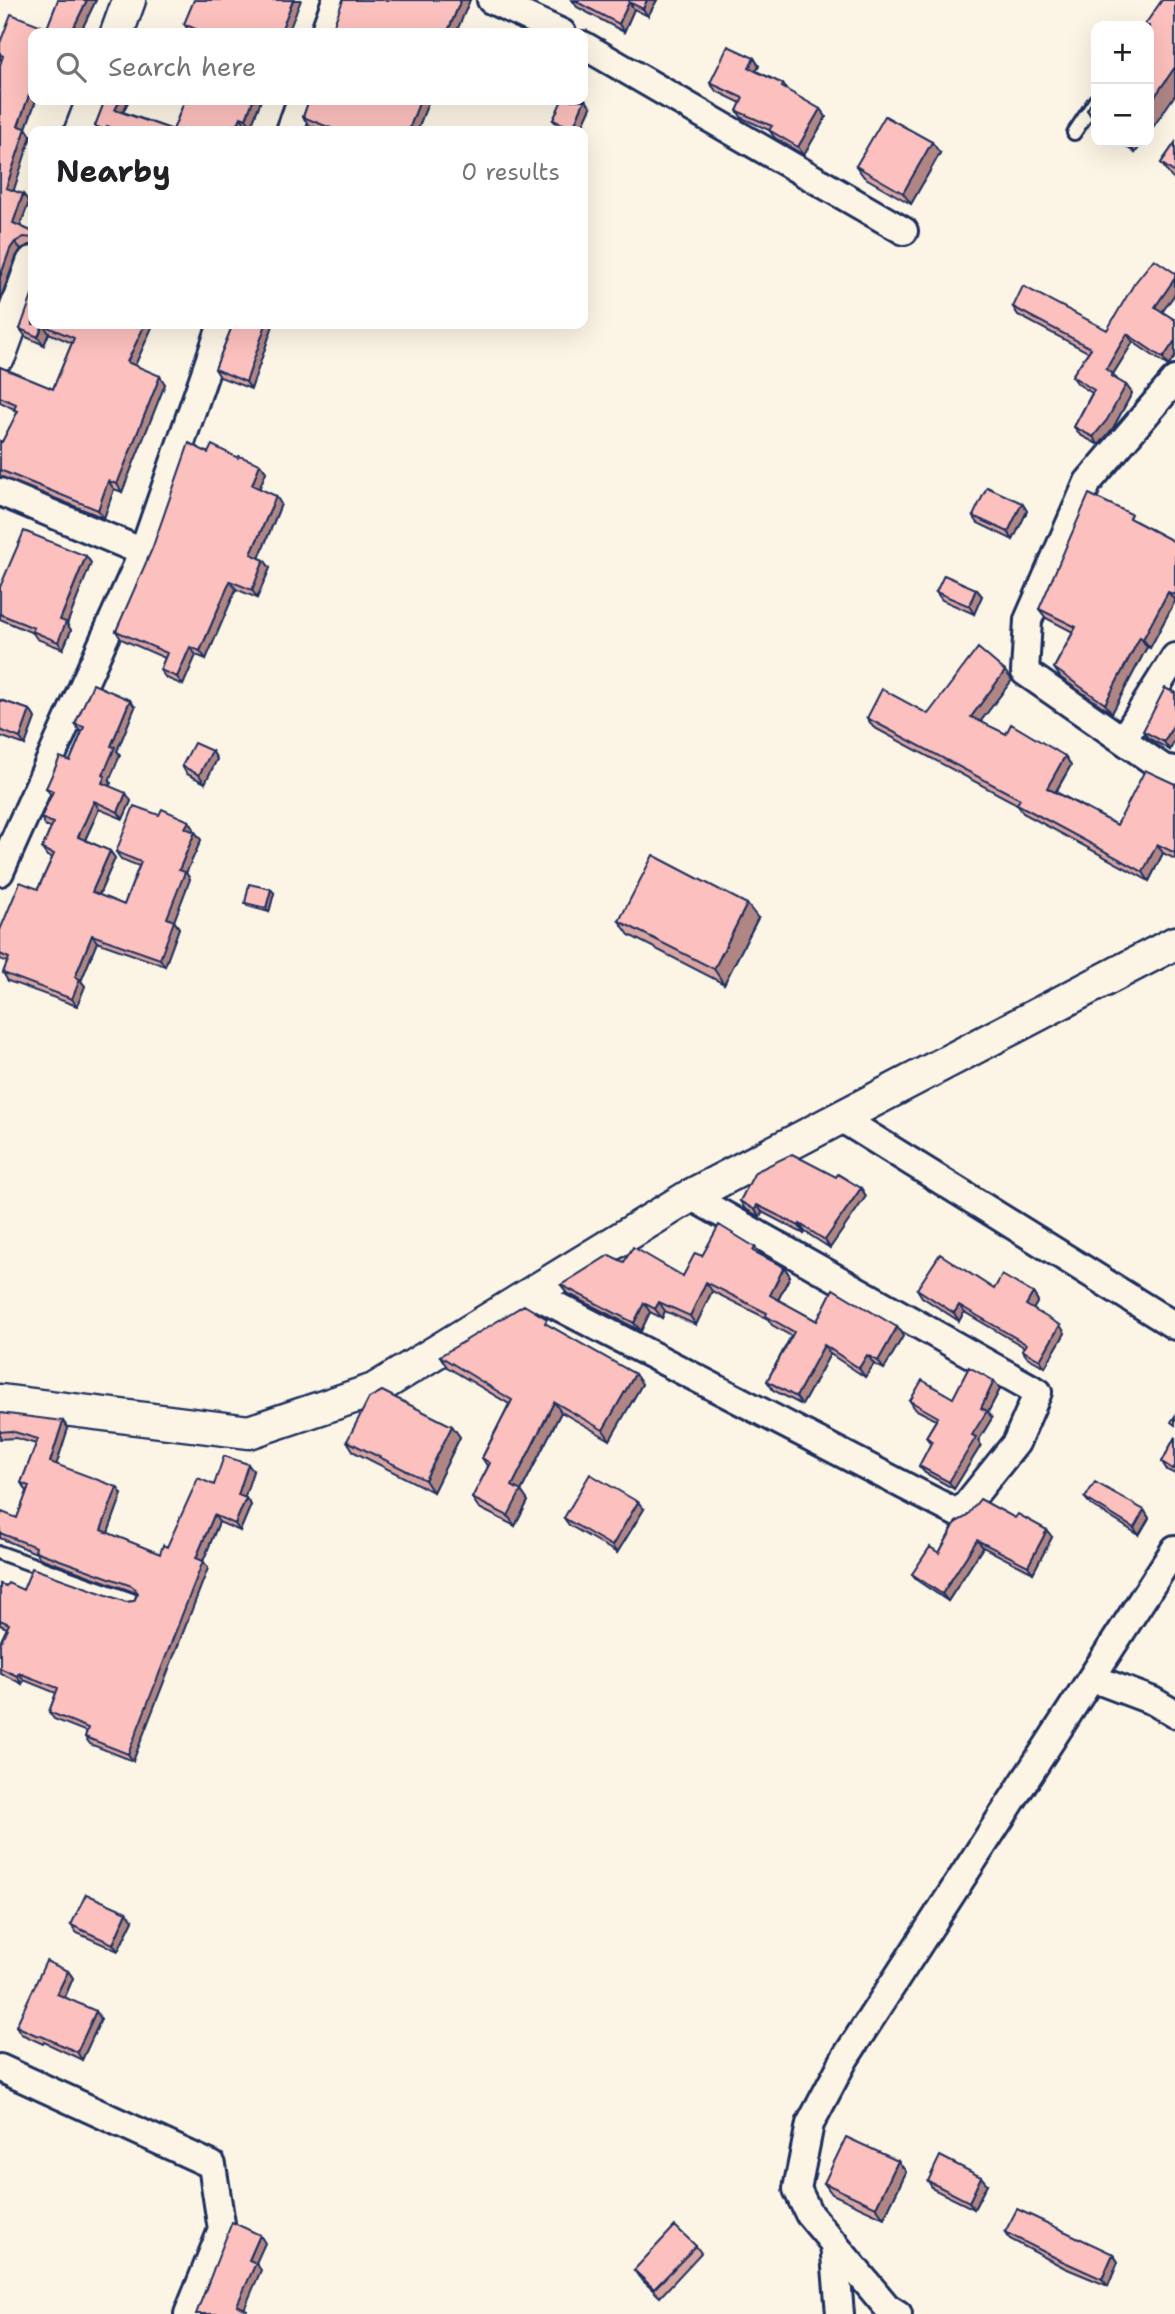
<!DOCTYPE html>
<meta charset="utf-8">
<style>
:root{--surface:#fff;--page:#f6f6f6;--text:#202124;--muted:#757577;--line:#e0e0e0}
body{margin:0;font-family:"Shantell Sans",sans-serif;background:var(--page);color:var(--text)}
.controls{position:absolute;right:21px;top:21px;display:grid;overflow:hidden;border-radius:14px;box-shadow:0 7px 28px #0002}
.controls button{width:63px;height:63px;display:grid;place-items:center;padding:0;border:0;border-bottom:2px solid var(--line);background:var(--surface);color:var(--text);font:35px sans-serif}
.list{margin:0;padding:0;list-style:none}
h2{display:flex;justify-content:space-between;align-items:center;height:91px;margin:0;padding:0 28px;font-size:30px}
h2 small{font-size:23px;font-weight:400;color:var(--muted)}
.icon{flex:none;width:38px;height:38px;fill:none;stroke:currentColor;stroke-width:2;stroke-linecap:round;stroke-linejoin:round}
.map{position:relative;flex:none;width:1175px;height:2314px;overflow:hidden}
.search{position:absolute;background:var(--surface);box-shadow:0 7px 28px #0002;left:28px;top:28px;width:560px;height:77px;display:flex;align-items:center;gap:18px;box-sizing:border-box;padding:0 24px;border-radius:14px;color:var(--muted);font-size:26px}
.panel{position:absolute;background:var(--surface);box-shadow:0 7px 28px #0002;left:28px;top:126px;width:560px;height:203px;border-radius:14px}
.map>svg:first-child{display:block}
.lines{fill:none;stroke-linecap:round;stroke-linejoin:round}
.service-casing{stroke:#1b2f5e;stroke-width:18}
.minor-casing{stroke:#1b2f5e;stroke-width:32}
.tertiary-casing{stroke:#1b2f5e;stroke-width:37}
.service{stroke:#fcf5e5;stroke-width:12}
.minor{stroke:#fcf5e5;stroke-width:26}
.tertiary{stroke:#fcf5e5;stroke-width:32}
.wall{fill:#d9a5a3;stroke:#1b2f5e;stroke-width:2}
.shaded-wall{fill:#b08685;stroke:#1b2f5e;stroke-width:2}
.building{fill:#fcc0be;stroke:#1b2f5e;stroke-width:2}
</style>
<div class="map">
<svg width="1175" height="2314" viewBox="0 0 1175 2314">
<rect width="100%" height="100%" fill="#fcf5e5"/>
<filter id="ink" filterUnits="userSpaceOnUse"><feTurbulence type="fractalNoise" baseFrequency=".0143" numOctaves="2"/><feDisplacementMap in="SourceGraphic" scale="14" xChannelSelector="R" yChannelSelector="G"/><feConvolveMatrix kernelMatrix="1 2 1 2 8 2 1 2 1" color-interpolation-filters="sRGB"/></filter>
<g filter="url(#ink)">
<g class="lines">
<!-- service casing -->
<g class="service-casing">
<path id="service" d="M1074 133 1096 100
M0 1553 134 1601"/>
</g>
<!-- minor casing -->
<g class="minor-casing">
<path id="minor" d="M491 0 562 33
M324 33 336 0
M583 45 904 231
M290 131 301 100
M1175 380 1088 482 1028 620 1025 672 1163 768 1175 770
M0 492 143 552
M1123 740 1175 657
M0 872 143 552 222 324
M839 1117 1175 1326
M532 1293 959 1514 1016 1443 1038 1392 690 1196
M1092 1678 1153 1701 1175 1714
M0 2068 212 2165 222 2230 188 2314
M834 2243 840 2314
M898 2314 887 2307 809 2214 797 2189 810 2124 845 2058 1175 1549"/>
</g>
<!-- tertiary casing -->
<g class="tertiary-casing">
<path id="tertiary" d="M117 33 129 0
M81 131 93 100
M0 354 33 263
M0 1401 249 1432 374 1390 690 1196 1175 943"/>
</g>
<!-- service -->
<use href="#service" class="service"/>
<!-- minor -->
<use href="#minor" class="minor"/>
<!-- tertiary -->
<use href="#tertiary" class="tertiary"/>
</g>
<!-- wall -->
<path class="wall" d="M58 0H96L80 33H33L36 100 26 128 31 136 13 191 23 194 29 202 20 226 33 232V245H29L21 249 16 257 0 300V65L2 61 0 59V43L47 28Z
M572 0H657L648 16 634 9 624 32 577 7Z
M184 24 288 33H194L190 32Z
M754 58 759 66 756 71 783 84 788 91 820 109 826 117 804 155 775 138 769 130 742 118 737 111 741 103 716 91 710 83Z
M1096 96V124L1087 110Z
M105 100H129L123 112 173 130 185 100H261L251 126 246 125 243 131H99L95 126Z
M309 100H429L417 131H325L309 125 303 117Z
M591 107 580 131H568L559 127 553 120Z
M1120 142H1143L1135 153Z
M1175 143V180L1171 177 1161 163Z
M940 153 911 204 864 177 856 166Z
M1175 273V294L1162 312 1175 320V357L1168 366 1133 342 1113 374 1117 380 1126 385 1132 393 1113 428 1099 445 1080 435 1074 427 1092 393 1078 384 1072 376 1088 352 1018 315 1013 307 1107 330Z
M33 324H149L152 327 135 365 165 384 122 492 114 489 104 518 0 476V441L2 442 17 414 14 409 0 402V367L53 389 72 343 49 333 44 345 26 337 20 329Z
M233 324H272L273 325 251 389 220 377 215 369Z
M208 453 238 458 260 464 266 472 259 489 281 504 259 558 264 560 270 568 257 598 236 589 206 659 196 655 183 685 166 678 160 670 165 658 121 639 116 631Z
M1022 503 1027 511 1013 540 978 523 973 516Z
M1135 521 1175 542V601L1150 648 1147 647 1112 713 1061 678 1054 668 1073 632 1046 618 1039 609Z
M86 556 91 563 67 624 71 630 63 649 37 639 33 633 0 619V587Z
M976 589 982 596 974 614 942 600 936 592Z
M1012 680 980 722 1006 734 1065 756 1071 765 1056 792 1117 825 1175 784V859L1163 853 1149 881 1023 813 1017 804 873 727 867 718 928 714Z
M1175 693V739L1170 750 1148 738 1143 731Z
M0 700 30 710 35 718 25 745 0 736Z
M135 707 117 751 120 755 109 781 111 783 109 786 131 801 123 819 99 809 85 840 110 851 115 858 99 895 124 905 139 866 121 859 116 852 159 815 189 821 194 829 192 831 195 832 201 840 186 873 190 879 174 921 179 928 165 966 97 942 81 981 85 986 77 1006 8 981 3 973 7 962 0 959V930L38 889 52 858 47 856 42 849 51 828 46 826 41 818 51 795 46 788 70 761 82 732 80 731 75 724Z
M212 751 217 759 205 783 187 774 182 766Z
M274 893 269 912 247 906 245 903Z
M758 918 724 984 629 935 619 921Z
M836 1177 861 1188 866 1196 830 1248 805 1232 804 1234 762 1212 760 1217 745 1209 740 1201Z
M702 1256H761L784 1267 790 1276 778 1300 817 1321 897 1327 903 1336 884 1369 874 1364 865 1377 830 1354 802 1405 773 1390 767 1381 791 1336 772 1325 768 1319 712 1291 696 1325 665 1311 662 1318 650 1312 641 1331 567 1293 561 1285 624 1262 683 1276Z
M917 1289H994L1033 1293 1038 1301 1033 1309 1065 1333 1045 1367 1027 1357 1022 1350 1024 1347 964 1312 959 1321 922 1297Z
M552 1327 642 1384 610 1440 561 1412 521 1491 528 1501 515 1526 479 1508 472 1498 488 1467 482 1458 509 1404 447 1367 440 1356Z
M994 1381 1000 1389 988 1412 992 1418 978 1441 981 1445 954 1489 925 1473 919 1466 931 1444 926 1437 936 1420 915 1409 910 1401 953 1398Z
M0 1413 68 1428 56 1465 122 1494 108 1533 160 1554 167 1547 214 1485 253 1471 244 1498 251 1505 240 1531 219 1522 203 1561 208 1568 133 1761 90 1744 85 1737 87 1732 54 1719 49 1712 56 1693 24 1680 22 1684 0 1673V1643L7 1628 0 1625V1584L6 1586 23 1590 126 1602 134 1601 137 1593 40 1558 36 1553 0 1538V1517L17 1518 28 1491 26 1490 21 1483 36 1444 16 1438 0 1439Z
M452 1426 460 1437 433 1492 354 1452 347 1441Z
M1175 1437V1474L1167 1470 1162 1462Z
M1085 1498 1144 1510 1149 1518 1139 1535 1091 1505Z
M644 1509 617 1553 569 1525 564 1518Z
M956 1522 1052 1537 1033 1573 983 1547 948 1601 918 1581 912 1574 939 1553Z
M133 1920 118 1951 77 1933 71 1925Z
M68 1971 73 1978 65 1997 101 2019 82 2060 44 2042 43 2044 21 2034 16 2026Z
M898 2161 906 2172 884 2218 832 2194 824 2183Z
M928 2181 987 2184 974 2209 933 2189Z
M1005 2232 1113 2254 1118 2262 1108 2286 1065 2268 1010 2239Z
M696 2246 701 2253 660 2297 639 2277 634 2270Z"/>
<!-- shaded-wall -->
<path class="shaded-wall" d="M87 0H96L80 33H71Z
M293 0H301L288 33H280Z
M461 0H470L456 33H449L448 31Z
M647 0H657L648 16 643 9Z
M629 2 634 9 624 32 619 24Z
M754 58 759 66 754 75 749 68Z
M1175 67V95L1149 133V105Z
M33 84V100H36L24 133 18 126Z
M585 99 591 107 580 131H575L573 128Z
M120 100H129L120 117 115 110Z
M253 100H261L251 126 246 119Z
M420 100H429L417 131H413L410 127Z
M820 109 826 117 804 155 798 147Z
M241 117 246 125 243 131H235Z
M26 128 31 136 12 196 6 188Z
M932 142 940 153 911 204 903 193Z
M1128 142H1143L1135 153Z
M23 194 29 202 18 231 13 223Z
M15 242 21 249 16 257 0 300V277L10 249Z
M1175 278V294L1160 315 1155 307Z
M145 324H149L152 327 133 370 127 362Z
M266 324H272L273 325 251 389 246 382Z
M43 325 49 333 44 345 38 337Z
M1127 334 1133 342 1113 374 1119 382 1117 385 1106 369Z
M1174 342 1175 344V357L1168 366 1163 358Z
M160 376 165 384 122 492 117 484Z
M1126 385 1132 393 1113 428 1099 445 1093 437Z
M260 464 266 472 257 494 252 485Z
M108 481 114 489 104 518 98 510Z
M276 496 281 504 257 563 251 554Z
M1022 503 1027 511 1013 540 1008 532Z
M86 556 91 563 67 624 71 630 63 649 58 642 60 620Z
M264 560 270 568 257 598 252 590Z
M230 581 236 589 206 659 200 651Z
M976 589 982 596 974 614 969 606Z
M1168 592 1175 601 1150 648 1143 639Z
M1140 637 1147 647 1112 713 1105 704Z
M190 647 196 655 183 685 177 677Z
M1005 671 1012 680 977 726 971 717Z
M130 700 135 707 117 751 120 755 109 781 111 783 107 790 102 783 103 775 111 746Z
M30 710 35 718 25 745 20 738Z
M1175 722V739L1170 750 1164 742Z
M212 751 217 759 205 783 199 775Z
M1065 756 1071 765 1053 796 1047 788Z
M126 793 131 801 123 819 118 812Z
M94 801 99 809 83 844 78 837Z
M189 821 194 829 190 835 185 828Z
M195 832 201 840 186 873 190 879 174 921 179 928 165 966 160 959 167 918 179 870Z
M1157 844 1163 853 1149 881 1143 872Z
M110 851 115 858 97 899 92 892Z
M271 889 274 893 269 912 266 908Z
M747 904 758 918 724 984 714 969Z
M92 935 97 942 81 981 85 986 77 1006 72 999 75 977Z
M861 1188 866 1196 830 1248 825 1240Z
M757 1205 762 1212 760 1217 755 1210Z
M800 1224 805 1232 804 1234 799 1226Z
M755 1247 762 1256 753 1251Z
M784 1267 790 1276 776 1304 770 1295Z
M706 1282 712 1291 696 1325 690 1316Z
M1033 1293 1038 1301 1031 1313 1026 1305Z
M659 1302 665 1311 662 1318 655 1309Z
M644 1303 650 1312 641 1331 634 1323Z
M959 1305 964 1312 959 1321 954 1313Z
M1060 1325 1065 1333 1045 1367 1040 1360Z
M897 1327 903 1336 884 1369 878 1361Z
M824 1345 830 1354 802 1405 796 1397Z
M867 1355 874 1364 865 1377 859 1368Z
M635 1374 642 1384 610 1440 603 1430Z
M994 1381 1000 1389 988 1412 992 1418 978 1441 981 1445 954 1489 949 1482 972 1435 981 1408Z
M554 1402 561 1412 521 1491 528 1501 515 1526 508 1516 512 1486Z
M63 1421 68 1428 55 1469 50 1462Z
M452 1426 460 1437 433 1492 425 1480Z
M248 1464 253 1471 243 1502 238 1495Z
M117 1487 122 1494 106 1538 101 1530Z
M246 1498 251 1505 240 1531 235 1524Z
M638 1502 644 1509 617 1553 612 1546Z
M1144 1510 1149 1518 1139 1535 1134 1528Z
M214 1515 219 1522 203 1561 208 1568 133 1761 128 1754 196 1558Z
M1047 1530 1052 1537 1033 1573 1028 1566Z
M977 1540 983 1547 948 1601 942 1594Z
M19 1673 24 1680 22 1684 17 1676Z
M127 1912 133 1920 118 1951 113 1944Z
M68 1971 73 1978 63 2001 57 1994Z
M96 2011 101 2019 82 2060 77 2052Z
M898 2161 906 2172 884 2218 876 2207Z
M981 2177 987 2184 974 2209 969 2202Z
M260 2235 265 2243 256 2263 261 2270 243 2312 237 2305 249 2260Z
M1113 2254 1118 2262 1108 2286 1102 2279Z"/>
<!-- building -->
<path class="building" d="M58 0H87L71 33H33V84L18 126 26 128 6 188 23 194 13 223 33 232V238L24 237 15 242 10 249 0 277V65L3 56 0 54V43L11 14 47 28Z
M194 0H293L280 33H197L198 30 184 24Z
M343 0H461L448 31 453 33H331Z
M573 0H647L643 9 629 2 619 24Z
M1162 0H1175V67L1149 105V26H1144Z
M728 46 754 58 749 68 783 84 782 87 820 109 798 147 769 130 772 126 737 111 743 98 710 83Z
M1096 96V117L1087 110Z
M583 98 585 99 573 128 553 120 562 100H583Z
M105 100H120L115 110 173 130 185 100H253L246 119 241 117 235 131H121L107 126 105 130 95 126Z
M309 100H420L410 127 415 129 414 131H338L303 117Z
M885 116 932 142 903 193 856 166Z
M1175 143V173L1161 163Z
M1154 259 1175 273V278L1155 307 1175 320V343L1174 342 1163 358 1127 334 1106 369 1113 374 1111 376 1126 385 1107 420 1093 437 1074 427 1094 390 1072 376 1091 348 1013 307 1023 286 1107 330 1134 284Z
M33 293V324H145L127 362 160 376 117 484 108 481 98 510 0 470V441L2 442 18 411 14 410 16 404 0 397V367L53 389 74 338 43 325 38 337 20 329Z
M233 324H266L246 382 215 369Z
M189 443 208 453 212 445 238 458 239 456 260 464 252 485 276 496 251 554 264 560 252 590 230 581 200 651 190 647 177 677 160 670 167 653 116 631 152 549Z
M987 487 1022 503 1008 532 973 516Z
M1089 494 1131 514 1129 518 1175 542V595L1168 592 1143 639 1140 637 1105 704 1054 668 1076 627 1039 609Z
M24 531 86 556 60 620 66 622 58 642 32 631 34 628 0 614V587Z
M944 575 976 589 969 606 936 592Z
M978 648 1005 671 971 717 1006 734 1011 724 1065 756 1047 788 1117 825 1145 770 1175 784V853L1157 844 1143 872 1017 804 1020 799 867 718 882 689 928 714Z
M93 684 130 700 111 746 115 747 103 775 105 776 102 783 126 793 118 812 94 801 78 837 110 851 92 892 124 905 141 862 116 852 134 806 159 815 162 809 189 821 185 828 195 832 179 870 185 872 167 918 174 921 160 959 92 935 75 977 80 979 72 999 3 973 9 958 0 954V930L20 882 38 889 54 854 42 849 53 823 41 818 53 791 46 788 60 757 70 761 84 727 75 724Z
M1165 688 1175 693V722L1164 742 1143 731Z
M0 700 30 710 20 738 0 730Z
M194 743 212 751 199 775 182 766Z
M653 855 747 904 714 969 619 921Z
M249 884 271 889 266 908 245 903Z
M792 1154 836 1177 838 1174 861 1188 825 1240 800 1224 799 1226 757 1205 755 1210 740 1201 755 1172Z
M719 1225 755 1247 753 1251 784 1267 770 1295 817 1321 833 1289 897 1327 878 1361 867 1355 859 1368 824 1345 796 1397 767 1381 794 1332 766 1316 767 1313 706 1282 690 1316 659 1302 655 1309 644 1303 634 1323 561 1285 609 1255 624 1262 633 1247 683 1276 695 1253 702 1256Z
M940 1254 994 1289 1002 1275 1033 1293 1026 1305 1060 1325 1040 1360 1022 1350 1026 1344 959 1305 954 1313 917 1289Z
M524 1305 547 1319 545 1323 635 1374 603 1430 554 1402 512 1486 521 1491 508 1516 472 1498 490 1463 482 1458 512 1400 440 1356Z
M969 1367 994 1381 981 1408 987 1411 972 1435 976 1437 949 1482 919 1466 932 1441 926 1437 938 1417 910 1401 922 1380 953 1398Z
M382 1391 452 1426 425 1480 347 1441 369 1398Z
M0 1413 63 1421 50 1462 117 1487 101 1530 160 1554 163 1545 167 1547 198 1478 214 1485 224 1456 248 1464 238 1495 246 1498 235 1524 214 1515 196 1558 203 1561 128 1754 85 1737 88 1728 49 1712 58 1688 19 1673 17 1676 0 1668V1643L9 1624 0 1620V1584L6 1586 8 1583 23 1590 32 1568 126 1602 134 1601 138 1593 132 1586 35 1551 36 1547 0 1533V1517L2 1512 17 1518 29 1486 21 1483 38 1439 11 1431 0 1432Z
M1175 1416V1425L1171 1422Z
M1175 1437V1466L1173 1469 1162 1462Z
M590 1474 638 1502 612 1546 564 1518Z
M1095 1482 1144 1510 1134 1528 1085 1498Z
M980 1499 1015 1518 1018 1514 1047 1530 1028 1566 977 1540 942 1594 912 1574 930 1547 939 1553 956 1522 966 1517Z
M86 1894 127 1912 113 1944 71 1925Z
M46 1961 68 1971 57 1994 96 2011 77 2052 39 2035 38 2036 16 2026Z
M846 2137 898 2161 876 2207 824 2183Z
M940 2156 981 2177 969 2202 928 2181Z
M1017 2209 1113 2254 1102 2279 1060 2260 1005 2232Z
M232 2222 260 2235 249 2260 256 2263 237 2305 247 2310 245 2314H196Z
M675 2226 696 2246 654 2289 634 2270Z"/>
</g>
</svg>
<div class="controls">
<button>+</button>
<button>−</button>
</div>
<div class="search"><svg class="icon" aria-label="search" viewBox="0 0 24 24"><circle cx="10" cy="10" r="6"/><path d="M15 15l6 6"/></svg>Search here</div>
<section class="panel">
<h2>Nearby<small>0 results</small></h2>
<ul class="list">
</ul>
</section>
</div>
